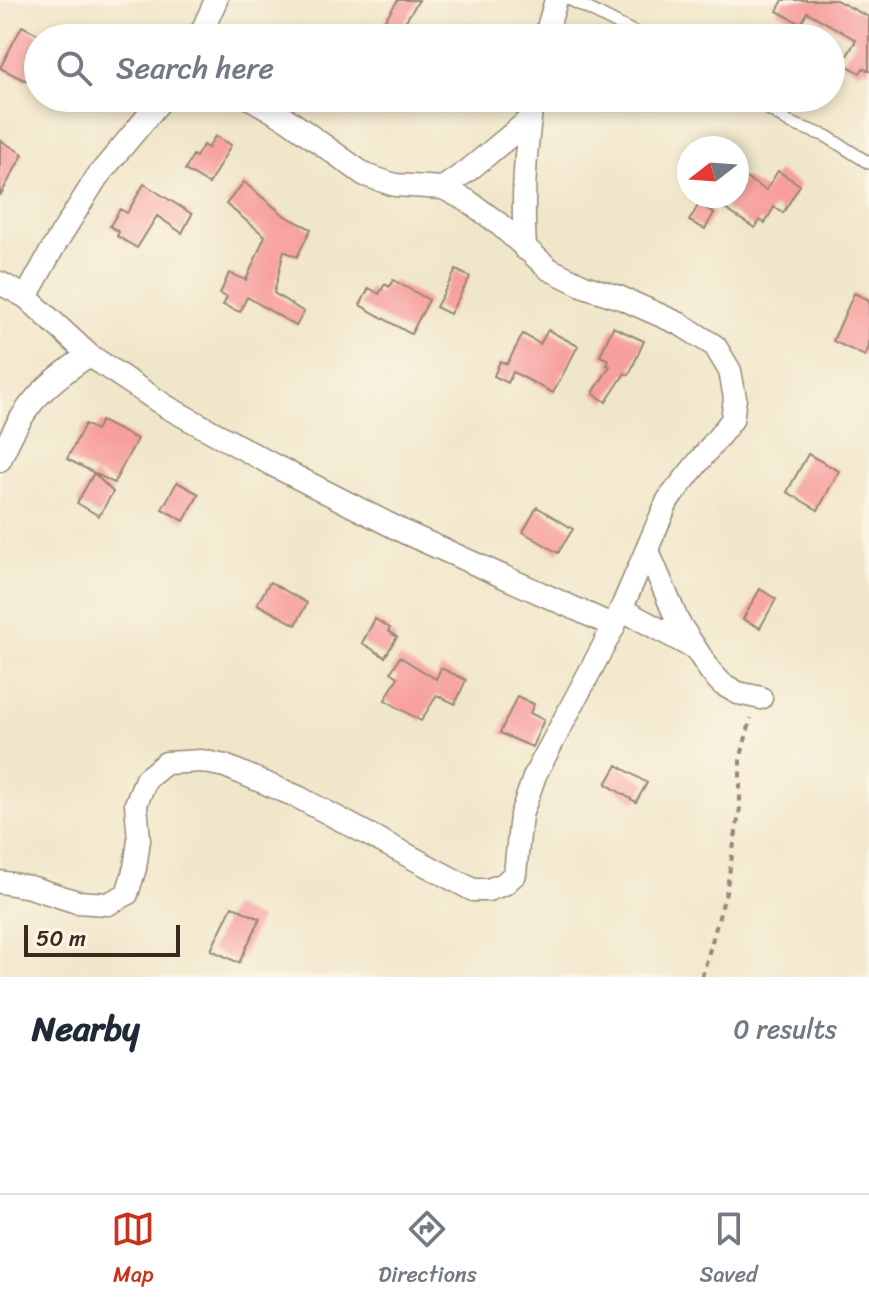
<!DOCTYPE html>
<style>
:root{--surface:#fff;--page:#f6f6f7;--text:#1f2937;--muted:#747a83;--line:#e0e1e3;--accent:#c8321e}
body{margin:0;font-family:Sriracha,sans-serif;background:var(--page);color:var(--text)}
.compass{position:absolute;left:677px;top:136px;width:72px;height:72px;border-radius:50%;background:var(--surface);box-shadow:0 4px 12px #0003;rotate:253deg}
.scale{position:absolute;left:24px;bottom:20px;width:156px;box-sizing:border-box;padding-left:8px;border:4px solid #3b2a1e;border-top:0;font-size:22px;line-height:28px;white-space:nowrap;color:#3b2a1e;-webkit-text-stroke:6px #fcf5e5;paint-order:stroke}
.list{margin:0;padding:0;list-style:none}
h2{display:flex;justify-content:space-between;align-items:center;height:104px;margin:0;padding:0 32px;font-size:34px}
h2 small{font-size:26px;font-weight:400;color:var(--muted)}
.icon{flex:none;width:44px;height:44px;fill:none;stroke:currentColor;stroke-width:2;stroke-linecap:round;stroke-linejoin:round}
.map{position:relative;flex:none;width:869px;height:977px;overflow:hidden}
.search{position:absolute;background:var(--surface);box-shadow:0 4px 12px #0003;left:24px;right:24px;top:24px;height:88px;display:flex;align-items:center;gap:20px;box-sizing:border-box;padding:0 28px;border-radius:44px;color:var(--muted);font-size:30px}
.sheet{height:216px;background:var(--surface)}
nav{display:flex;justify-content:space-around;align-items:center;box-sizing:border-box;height:112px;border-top:2px solid var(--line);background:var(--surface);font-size:22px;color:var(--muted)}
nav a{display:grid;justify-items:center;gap:4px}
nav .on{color:var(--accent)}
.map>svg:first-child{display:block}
.building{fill:#f79e9e}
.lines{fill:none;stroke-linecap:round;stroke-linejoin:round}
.lane-casing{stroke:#968874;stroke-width:14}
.street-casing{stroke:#968874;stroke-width:25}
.path{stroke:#968874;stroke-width:4;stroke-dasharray:6 6;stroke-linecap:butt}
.lane{stroke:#fff;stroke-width:11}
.street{stroke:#fff;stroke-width:22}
</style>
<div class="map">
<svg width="869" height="977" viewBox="0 0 869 977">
<rect width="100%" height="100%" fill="#fcf5e5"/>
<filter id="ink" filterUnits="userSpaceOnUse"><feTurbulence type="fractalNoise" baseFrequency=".0125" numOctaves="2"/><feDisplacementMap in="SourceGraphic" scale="16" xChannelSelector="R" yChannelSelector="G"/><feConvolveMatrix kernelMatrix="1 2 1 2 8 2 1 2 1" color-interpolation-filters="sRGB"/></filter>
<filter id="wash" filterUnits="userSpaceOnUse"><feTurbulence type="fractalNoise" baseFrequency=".006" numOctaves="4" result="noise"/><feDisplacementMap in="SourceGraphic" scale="32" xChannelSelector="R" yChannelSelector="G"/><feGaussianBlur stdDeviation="1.8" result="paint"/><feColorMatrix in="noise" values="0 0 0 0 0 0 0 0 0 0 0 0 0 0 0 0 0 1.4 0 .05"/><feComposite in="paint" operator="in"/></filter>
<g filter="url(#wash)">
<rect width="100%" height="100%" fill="#f0e6c9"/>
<g id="blocks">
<!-- building -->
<path class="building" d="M398 0H419L399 31 384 21Z
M783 0H836L869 17V71L863 68 860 73 843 63 856 40 807 12 801 24 777 11Z
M22 26 38 34V71L33 68 26 81 0 68Z
M215 136 231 145 209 184 185 170 193 155 196 157 203 145 208 148Z
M0 140 23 154 0 196Z
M778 171 800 185 783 213 774 207 765 223 760 220 755 228 725 209 733 196H737V189L744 177 766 190Z
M244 182 285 216 311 229 297 257 284 251 274 293 304 312 296 326 247 297 240 312 223 305 227 297 220 294 229 273 246 280 265 236 226 204Z
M144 184 192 214 182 233 157 216 137 248 117 236 119 232 110 226 120 209 127 213Z
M699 204 714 213 705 229 689 221Z
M456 270 470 277 450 314 436 307Z
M393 280 429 300 411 334 360 305 369 288 379 294 385 284 389 287Z
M854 293 869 300V347L865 356 833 341Z
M613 327 644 341 629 375 625 373 606 402 593 393 610 366 607 365 609 360 600 356Z
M548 330 578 346 553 393 513 372 508 383 494 376 500 361 507 364 523 334 540 344Z
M101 421 137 439 114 483 67 459 85 424 96 430Z
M808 454 839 471 818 510 787 492Z
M94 473 113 492 99 516 77 503Z
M177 482 199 494 184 521 162 509Z
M537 507 573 529 558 553 523 532Z
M270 582 307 603 296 625 257 604Z
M760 589 776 599 760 628 743 619Z
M375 619 390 628 388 631 397 637 385 657 362 643Z
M400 657 436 679 441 668 466 680 455 704 437 695 421 721 385 700 398 677 391 672Z
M517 696 534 704 530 713 544 720 532 747 500 733Z
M617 765 647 783 636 802 606 784Z
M232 906 260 919 239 963 211 950Z"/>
</g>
</g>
<g filter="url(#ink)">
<use href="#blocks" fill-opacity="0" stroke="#968874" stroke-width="2"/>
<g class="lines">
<!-- lane casing -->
<g class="lane-casing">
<path id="lane" d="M571 0 645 38
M752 98 790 123 826 136 869 163"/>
</g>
<!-- street casing -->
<g class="street-casing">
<path id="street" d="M199 38 216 0
M545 38 556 0
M443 188 470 169 529 120
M525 249C522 199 525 148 533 98
M0 283 26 297 89 355 167 407 273 465 406 533 614 626
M26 297 54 246 97 177 163 98
M0 460C22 407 41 387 89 355
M647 549 678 622 711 672 722 684 738 693 761 698
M621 609 694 648
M0 882 30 887 77 902 108 904 127 894 135 868 139 840 136 804 146 779 166 763 201 761 225 766 298 797 473 890H488L504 884 515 874 521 815 535 775 614 626 668 500 732 420 735 398 730 371 715 346 680 324 621 298 584 286 549 269 498 223 468 201 443 188 395 185 365 175 288 120 250 98"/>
</g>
<!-- path -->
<path class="path" d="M702 977 726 892 740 808V760L751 718"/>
<!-- lane -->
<use href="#lane" class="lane"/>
<!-- street -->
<use href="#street" class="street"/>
</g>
</g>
</svg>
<svg class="compass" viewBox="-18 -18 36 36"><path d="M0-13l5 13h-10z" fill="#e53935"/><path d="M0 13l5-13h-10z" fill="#747a83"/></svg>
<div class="scale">50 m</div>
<div class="search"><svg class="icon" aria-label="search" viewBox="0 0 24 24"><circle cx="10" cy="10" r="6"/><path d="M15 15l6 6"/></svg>Search here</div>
</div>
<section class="sheet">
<h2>Nearby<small>0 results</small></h2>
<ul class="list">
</ul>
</section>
<nav>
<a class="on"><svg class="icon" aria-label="map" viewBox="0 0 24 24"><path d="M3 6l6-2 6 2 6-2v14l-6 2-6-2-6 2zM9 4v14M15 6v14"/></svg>Map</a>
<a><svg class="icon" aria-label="directions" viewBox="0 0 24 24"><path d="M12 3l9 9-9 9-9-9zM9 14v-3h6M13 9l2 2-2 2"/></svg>Directions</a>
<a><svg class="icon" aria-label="saved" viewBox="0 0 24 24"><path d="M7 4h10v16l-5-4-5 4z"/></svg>Saved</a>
</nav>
